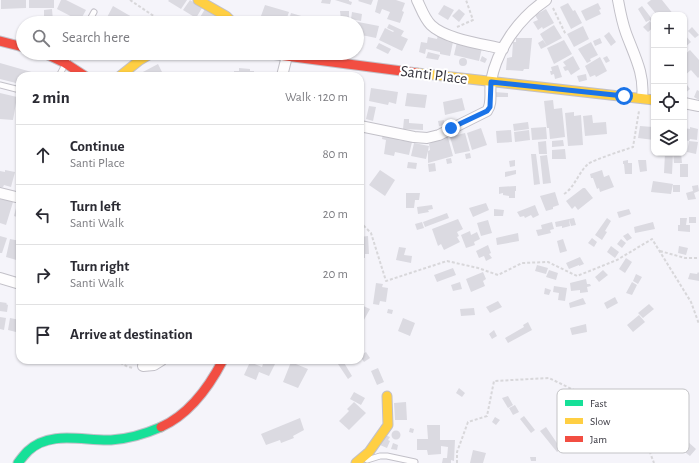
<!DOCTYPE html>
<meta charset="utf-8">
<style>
:root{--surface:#fff;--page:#f7f7f7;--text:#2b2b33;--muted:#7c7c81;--line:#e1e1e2}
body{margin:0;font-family:"Alegreya Sans",sans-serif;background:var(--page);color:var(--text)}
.controls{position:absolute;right:12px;top:12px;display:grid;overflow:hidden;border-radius:8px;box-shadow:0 1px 3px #0004}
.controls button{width:36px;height:36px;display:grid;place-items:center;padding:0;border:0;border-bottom:1px solid var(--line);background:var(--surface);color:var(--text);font:20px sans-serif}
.stop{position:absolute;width:12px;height:12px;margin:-9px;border:3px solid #1a73e8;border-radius:50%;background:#fff}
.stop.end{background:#1a73e8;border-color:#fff;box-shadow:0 1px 4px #0008}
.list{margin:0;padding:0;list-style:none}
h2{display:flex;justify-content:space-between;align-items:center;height:52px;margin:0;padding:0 16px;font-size:17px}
h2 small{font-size:13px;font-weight:400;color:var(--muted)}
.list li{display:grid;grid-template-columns:26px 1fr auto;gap:12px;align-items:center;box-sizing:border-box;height:60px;padding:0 16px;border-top:1px solid var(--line)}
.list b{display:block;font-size:15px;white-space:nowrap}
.list p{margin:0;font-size:13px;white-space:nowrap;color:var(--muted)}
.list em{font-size:13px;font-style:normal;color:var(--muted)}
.icon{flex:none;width:22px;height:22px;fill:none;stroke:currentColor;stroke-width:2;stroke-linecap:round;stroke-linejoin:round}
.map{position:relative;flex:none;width:699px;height:463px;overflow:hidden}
.search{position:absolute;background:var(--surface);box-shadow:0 1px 3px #0004;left:16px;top:16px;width:348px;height:44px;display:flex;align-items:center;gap:10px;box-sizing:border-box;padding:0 14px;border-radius:22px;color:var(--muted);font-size:15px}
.panel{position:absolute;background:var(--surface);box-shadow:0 1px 3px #0004;left:16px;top:72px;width:348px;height:292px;border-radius:12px}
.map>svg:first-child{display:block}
.building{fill:#dbdae1}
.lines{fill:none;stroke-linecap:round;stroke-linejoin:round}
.lane-casing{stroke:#c2c0c8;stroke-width:7}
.street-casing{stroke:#c2c0c8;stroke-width:12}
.fast-casing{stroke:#c2c0c8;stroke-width:11}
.slow-casing{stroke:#c2c0c8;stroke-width:11}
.jam-casing{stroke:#c2c0c8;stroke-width:11}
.path{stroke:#d8d7da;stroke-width:2;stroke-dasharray:3 2;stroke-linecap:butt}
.lane{stroke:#fefdfe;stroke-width:5}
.street{stroke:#fefdfe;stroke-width:10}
.fast{stroke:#16e098;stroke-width:9}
.slow{stroke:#ffcf43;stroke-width:9}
.jam{stroke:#f24e42;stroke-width:9}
.route{stroke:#1a73e8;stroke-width:5}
.labels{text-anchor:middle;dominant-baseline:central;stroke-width:4;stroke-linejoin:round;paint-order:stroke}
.street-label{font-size:16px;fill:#383740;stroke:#fff}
.key{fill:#fff;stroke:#c3c3c6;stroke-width:1}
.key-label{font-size:11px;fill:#383740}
</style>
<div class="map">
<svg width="699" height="463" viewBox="0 0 699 463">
<rect width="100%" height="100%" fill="#f5f4fa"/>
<!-- building -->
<path class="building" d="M1 0H26V8L1 9Z
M29 0H54V8H29Z
M61 0H66L86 10 80 21 57 9Z
M169 0H187L181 9 168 1Z
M190 0 202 8 196 18 183 10Z
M322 0H331L330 4 321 3Z
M335 0H349V1L352 2 351 5Z
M359 0H373L371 5 358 1Z
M378 0H396L405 3 402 11 404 12 400 23 387 19 390 12 382 9 380 14 375 12Z
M651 0H662L674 15H657L647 3Z
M568 3 573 11 575 10 582 23 571 29 560 7Z
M598 3 601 9 599 10 601 14 586 21 581 11Z
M265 5 289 12 285 23 261 16Z
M444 5 454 10 448 20 438 14Z
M113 6 132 17 129 23H104Z
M642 6 652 19 654 17V25L650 20 646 22 638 9Z
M52 9 53 21 44 22V10Z
M205 9 218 17 214 23H206L199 19Z
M459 9 465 14 459 22 452 16Z
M546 9 554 23 543 29 542 27 538 30 533 22 538 20 535 15Z
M340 11H349V19H341Z
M352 12 362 14 361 21 351 19Z
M291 13 315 20V23H288Z
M71 19 79 23H69Z
M321 19 346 21V23H321Z
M353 21 379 26 376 38 357 34V23H353Z
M650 21 654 27 648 32 643 27Z
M389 24 404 31 401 36 408 39 402 51 379 40 385 28 393 32 394 31 387 28Z
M554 25 562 38 547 46 540 34Z
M583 26 589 39 574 47 567 34Z
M692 27 699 35 695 38 688 31Z
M609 32 616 42 611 46 604 36Z
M684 34 691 42 684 48Z
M438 35 448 38 447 41 453 42 450 56 440 54V52L426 49 425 54 419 52 421 42 427 43 428 37 437 39Z
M516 38H532L529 69H524L523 71 506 70 507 58 512 57 513 42H516Z
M600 38 602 43 595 46 593 41Z
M543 40 547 46 541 49 538 43Z
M564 40 572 54 554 64 547 48Z
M457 42 482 48 479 61 454 55Z
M591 42 598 55 590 59 591 61 587 63 578 49Z
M379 43 391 49 388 54 376 48Z
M690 50 699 60V77L698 78 691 70 684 76V55Z
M428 52 440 55 438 60 426 58Z
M482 56 487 59 485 63 480 61Z
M573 56 580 69 571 75 568 70 565 71 563 67 566 66 563 62Z
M607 56 610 61 606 63 603 58Z
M600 57 607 71 596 77 595 75 590 77 585 66Z
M459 62a4 4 0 1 1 8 0a4 4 0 1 1-8 0Z
M0 63 35 73 34 76H20V84L0 79Z
M158 64 164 76H143L141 73Z
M558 65 562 77 555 79 554 74 551 75 550 71H552L551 67Z
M239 68 250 69V71H254V74H260V76H234V71H239Z
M586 74 587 80 579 82 577 76Z
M684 81 690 89 684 94Z
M371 88 398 92 396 104 389 102 388 105 369 101Z
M697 90 699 91V100L694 97Z
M494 92 508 93V97H494Z
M0 93 17 97 13 120 0 119Z
M407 93 427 95 425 108 405 106Z
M462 98 465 110 445 115 443 102Z
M553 100 554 109 562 108 565 137 550 139 549 128H547L544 101Z
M369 106 376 107 373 121 366 119Z
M574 112V116L581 115 583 145 568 146 565 113Z
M592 115 593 123 606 122 607 134 585 136 583 116Z
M404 119H409V123L423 124V130L403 129Z
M444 120 445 125 439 126 438 121Z
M528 122 529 129 514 131 513 124Z
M653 125 654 140 638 138 640 126 653 127Z
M546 127 547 139 532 140 531 128Z
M690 127 698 129 697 140 690 139 689 141 684 140V128L690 129Z
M481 128 487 145 472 150 467 133Z
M511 130 512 142 497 143 496 131Z
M529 130 530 140 515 142 514 132Z
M383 133 398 136V140L412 142 409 155 395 152 394 156 384 154 386 140 382 139Z
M465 133 470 151 455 154 450 137Z
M447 134 453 156 428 163V151L426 159 411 156 414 143 429 146 428 151 430 150 429 144Z
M563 140 564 146 552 147V141Z
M546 141 547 154H539L538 142Z
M689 141 698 142 696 154 687 152Z
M565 149 566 159H552V150Z
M470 153 471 158 466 159 465 154Z
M665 153H673L672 174 664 173Z
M673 153H681L682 163H674Z
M531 154H536L540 184 534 185Z
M547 155 551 183 543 184 540 156Z
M451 158 452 163 447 164 446 159Z
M515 160V166L510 167 509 161Z
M628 160V163H632V174H625L624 164H623V161Z
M638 160H646L647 171 640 172Z
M408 162 417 163 416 169 407 168Z
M435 163 436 171 429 172 428 164Z
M680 164H688V177H680Z
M5 170 15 172 11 187 4 185 3 187H0V171L5 172Z
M380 170 395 180 385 196 369 185Z
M516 170V174L505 177V172Z
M602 170 604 177 609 175 614 187 600 192 599 188 597 189 593 178H591L590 174Z
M653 181 673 184 671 194 651 192Z
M673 185H680V192H673Z
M698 185 699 191 694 193 696 199 688 200 686 193 693 191 692 186Z
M516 186V191H515V198H509V196L503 195V193L499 194V187Z
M583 188H585L593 198 578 210 575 206 572 209 566 201Z
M555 192 559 205 553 207V209L546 211 540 196Z
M406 193H420L419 200H415L414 208H406Z
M0 198 13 202 6 225 0 223Z
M486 203 489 210 473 217 469 208Z
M17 204H20V218L14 216Z
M432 205 433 209 428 210 429 212 418 214 417 207Z
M535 205 539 215 533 218 531 215 525 218 524 216 520 217 517 212Z
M494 209 504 210 503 216H494Z
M629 209 631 214 619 218 617 212Z
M447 213 449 218 425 227 423 222Z
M689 217H696V223H689Z
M574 218 576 225 571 226 569 219Z
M607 218 611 221 605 231 607 232 602 240 595 235Z
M680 218H687L686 225H690V232L678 231V225H680Z
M458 219 463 229 457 232 459 236 457 237 460 242 444 250 441 244 438 246 432 229Z
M569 219 570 226 562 228V226L556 227 555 222Z
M488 220 492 233 481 236 477 223Z
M422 222 424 228 417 230 415 224Z
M552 222 554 229 550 230 551 233 538 236 536 230 542 229 541 225Z
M653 222 655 229 635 233 634 227Z
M470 231 471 235 477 232 480 239 474 242 475 245 466 248 461 235Z
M518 233 519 241 497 245 496 238Z
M628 233 632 238 627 241 623 236Z
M0 236 7 238 2 253H0Z
M368 236 369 254H365V258H360V237Z
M592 238 597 242 594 247 588 243Z
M10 239 20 241V261L6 257Z
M563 239 567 251 560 253 557 241Z
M621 239 626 243 622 248 617 244Z
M488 245 491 253 489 254 492 258 486 261 484 256 479 258 476 251Z
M611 246 619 252 615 258 607 252Z
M679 246 688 248 686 255 678 253Z
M399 247 406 248 404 255 412 256 411 263 396 260Z
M580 257 584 264 579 266V265L569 269 566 263Z
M626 258 632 262 625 273 619 269Z
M537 265 548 268 546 274 535 271Z
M453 268 456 275 437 282 434 275Z
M549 270 558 273 556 280 546 277Z
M603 270 608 275 599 282 595 277Z
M483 272 486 279 483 281 485 286 471 292 466 279Z
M698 272 699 273V281L688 279 690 273 697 274Z
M636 274 642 277 638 284 633 281Z
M586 279 587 284H590L591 286 587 287 588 292 580 293V290L571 291 570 283Z
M460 282 462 289 453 291 451 285Z
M632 282 637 285 632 295 626 293Z
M376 283 383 284 382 287 388 288 386 302 380 301 379 305 373 304Z
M554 286 567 288 565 301 558 300 559 293 553 292Z
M545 288 551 290 549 295 544 294Z
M360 292 364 293 363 301 360 300Z
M615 297 618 303 607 309 604 303Z
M583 298 586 304 570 308 569 303Z
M498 301 502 307 490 313 486 307Z
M0 302 7 303 6 304 8 305 7 312 0 311Z
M649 304 654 309 643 318 638 313Z
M361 305 370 309 360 327V307Z
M474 308 475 315 461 316 460 309Z
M388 309 393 310 392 314 387 313Z
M639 315 645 322 633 332 627 325Z
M0 317 6 318 4 330 0 329Z
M10 318 20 320V333L8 330Z
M403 318 415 323 410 336 398 331Z
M528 322 532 330 508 343 505 338 524 327 523 325Z
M586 324 587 332 572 335 570 328Z
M494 330 497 336 492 339 489 334Z
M366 352 370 358 364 362 360 356Z
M248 360H277L269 376 259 372 256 380 244 375 250 362 262 367 263 364 255 361 254 362Z
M343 361 352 376 348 379 338 364Z
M291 362 308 369 298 388 283 382Z
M378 368 384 382 377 385 371 371Z
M459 388 465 393 462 397 456 393Z
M354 392 365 398 361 405 350 399Z
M508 396 513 405 508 408 502 398Z
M354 402 366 413 349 430 339 421 349 411 347 409Z
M406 402 407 420H395L394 403Z
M515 405 519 412 513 415 509 408Z
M524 416 535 430 531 433 520 419Z
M495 417 500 420 496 425 492 422Z
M300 418 304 430 293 436 294 438 281 443 280 440 266 445 261 434Z
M427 425H440V440H455L454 461 451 460V463H442L443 458H447L448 447 441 446V454L428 455 427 450H417V439H428Z
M546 427 561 449 557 452 540 431Z
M410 428 414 429 413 433 409 432Z
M391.5 435a4.5 4.5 0 1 1 9 0a4.5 4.5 0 1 1-9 0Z
M677 432 696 449 690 456 674 444 677 441 672 437Z
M385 435 390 437 388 440 390 441 387 448 380 445Z
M393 443 398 445 397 450 391 449Z
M473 450 486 453 483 463H470Z
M530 457H536V461H531Z"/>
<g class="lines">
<!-- lane casing -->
<g class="lane-casing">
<path id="lane" d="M88 23 94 12
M59 76 71 53
M0 85 20 90
M367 460 380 456H387L415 462"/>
</g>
<!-- street casing -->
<g class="street-casing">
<path id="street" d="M417 0C421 8 424 18 431 25 445 39 483 44 503 49
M618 0C620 11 622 22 626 33 634 55 645 74 642 98
M282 76 287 56
M684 103 699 106
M360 126 414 137 427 138 439 135 487 111C493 103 489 91 491 81 497 49 519 18 546 0
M0 193 20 198
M0 278 20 284
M143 366 154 365 162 360"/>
</g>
<!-- fast casing -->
<g class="fast-casing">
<path id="fast" d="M18 463C21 459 24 455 28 451 50 430 83 441 111 440 128 439 145 434 161 427"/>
</g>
<!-- slow casing -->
<g class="slow-casing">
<path id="slow" d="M198 0 226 16 233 23
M417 73 654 100
M120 76 140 60 152 53
M356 463 369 452 388 425 387 396"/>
</g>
<!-- jam casing -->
<g class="jam-casing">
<path id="jam" d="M0 41 23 47
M44 53 65 63 85 76
M263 53 417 73
M161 427C190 414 209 387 223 360"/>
</g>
<!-- path -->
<path class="path" d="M130 0 164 23
M553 8 566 35
M457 27 473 20 466 0
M564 194C575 187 578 173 588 164 593 160 624 150 633 147L639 111
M360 222 371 233 386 281 447 261 478 268 498 275 522 263 548 262 577 276 617 260 652 239 691 302 699 324
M660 251 685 258H699
M116 360 126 366 133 368
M457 463V452L468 422 487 416 494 381 549 378 638 421 654 463"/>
<!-- lane -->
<use href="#lane" class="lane"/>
<!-- street -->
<use href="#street" class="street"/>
<!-- fast -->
<use href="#fast" class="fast"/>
<!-- slow -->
<use href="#slow" class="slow"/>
<!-- jam -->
<use href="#jam" class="jam"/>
</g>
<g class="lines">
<!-- route -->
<path class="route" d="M451 128 487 111 490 107 491 82 624 96"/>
</g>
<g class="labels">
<!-- street labels -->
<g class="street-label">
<text transform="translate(434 75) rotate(7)">Santi Place</text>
</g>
</g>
<!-- legend -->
<rect x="557" y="389" width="132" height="64" rx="6" class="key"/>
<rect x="565" y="400" width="18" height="6" fill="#16e098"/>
<rect x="565" y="418" width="18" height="6" fill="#ffcf43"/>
<rect x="565" y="436" width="18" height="6" fill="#f24e42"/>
<g class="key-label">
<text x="590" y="407">Fast</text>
<text x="590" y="425">Slow</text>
<text x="590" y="443">Jam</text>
</g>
</svg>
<div class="controls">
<button>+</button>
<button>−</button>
<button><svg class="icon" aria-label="locate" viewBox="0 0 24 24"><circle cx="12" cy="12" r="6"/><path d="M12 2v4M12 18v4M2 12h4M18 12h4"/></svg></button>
<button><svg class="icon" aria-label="layers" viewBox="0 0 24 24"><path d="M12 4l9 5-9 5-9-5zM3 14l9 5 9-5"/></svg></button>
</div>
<div class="stop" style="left:624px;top:96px"></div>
<div class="stop end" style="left:451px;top:128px"></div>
<div class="search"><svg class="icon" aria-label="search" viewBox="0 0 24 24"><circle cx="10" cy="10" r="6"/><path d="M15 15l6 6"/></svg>Search here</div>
<section class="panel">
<h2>2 min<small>Walk · 120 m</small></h2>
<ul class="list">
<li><svg class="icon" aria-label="ahead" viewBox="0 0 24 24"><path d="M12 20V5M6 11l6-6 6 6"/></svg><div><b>Continue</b><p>Santi Place</p></div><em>80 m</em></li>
<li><svg class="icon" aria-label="left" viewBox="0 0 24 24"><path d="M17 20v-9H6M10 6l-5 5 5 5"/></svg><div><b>Turn left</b><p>Santi Walk</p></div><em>20 m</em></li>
<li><svg class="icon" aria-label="right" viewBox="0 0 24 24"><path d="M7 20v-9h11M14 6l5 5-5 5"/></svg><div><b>Turn right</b><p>Santi Walk</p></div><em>20 m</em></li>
<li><svg class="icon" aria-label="arrive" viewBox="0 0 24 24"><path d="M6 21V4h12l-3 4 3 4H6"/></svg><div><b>Arrive at destination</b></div></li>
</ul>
</section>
</div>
